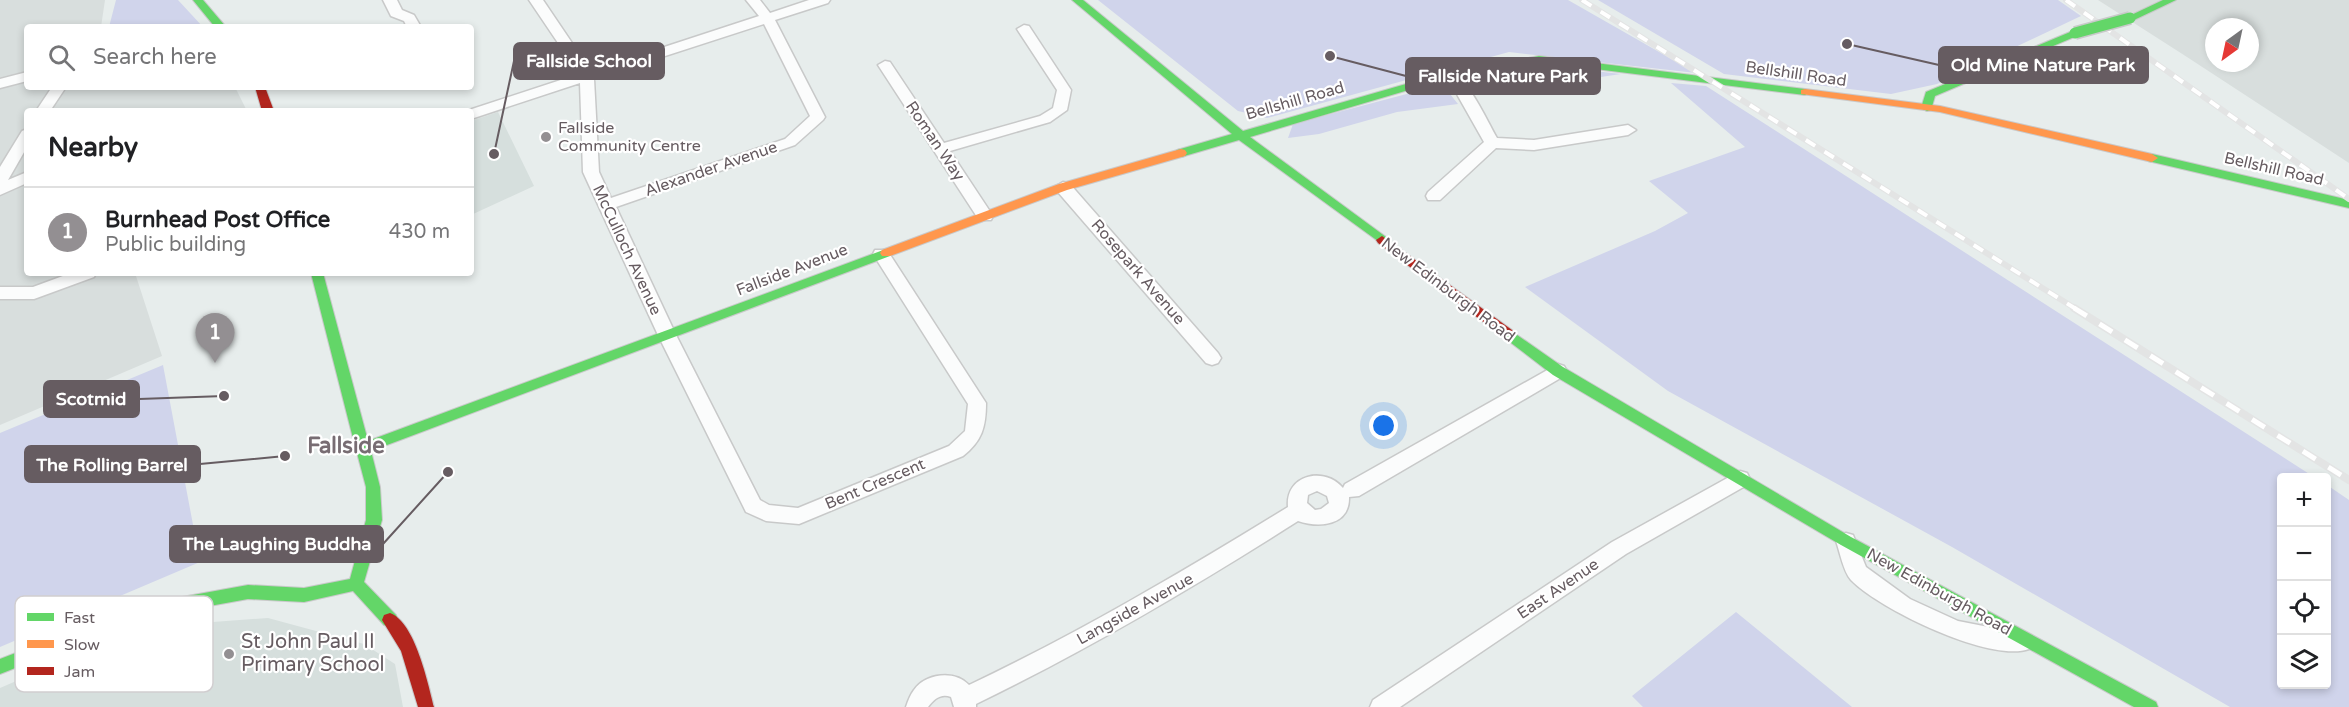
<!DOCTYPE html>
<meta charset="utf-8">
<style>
:root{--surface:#fff;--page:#f2f2f2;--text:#202124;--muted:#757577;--line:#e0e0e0;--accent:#938f92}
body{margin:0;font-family:"Varela Round",sans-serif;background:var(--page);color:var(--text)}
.controls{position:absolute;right:18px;bottom:18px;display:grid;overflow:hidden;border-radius:6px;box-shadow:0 3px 9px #0003}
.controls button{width:54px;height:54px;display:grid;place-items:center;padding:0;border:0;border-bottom:2px solid var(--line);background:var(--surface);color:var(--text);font:30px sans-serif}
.compass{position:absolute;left:2205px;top:18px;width:54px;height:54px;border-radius:50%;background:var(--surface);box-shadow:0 3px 9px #0003;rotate:213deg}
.you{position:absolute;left:1384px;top:426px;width:21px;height:21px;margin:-15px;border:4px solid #fff;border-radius:50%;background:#1a73e8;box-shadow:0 0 0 9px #1a73e833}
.badge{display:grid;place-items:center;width:39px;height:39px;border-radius:50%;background:var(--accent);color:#fff;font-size:20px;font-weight:700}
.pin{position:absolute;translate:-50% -50px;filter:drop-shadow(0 2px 3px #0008)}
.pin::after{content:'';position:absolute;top:32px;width:21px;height:18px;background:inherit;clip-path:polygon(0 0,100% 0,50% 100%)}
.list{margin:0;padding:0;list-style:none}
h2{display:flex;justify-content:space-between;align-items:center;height:78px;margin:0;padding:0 24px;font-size:26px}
h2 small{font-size:20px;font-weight:400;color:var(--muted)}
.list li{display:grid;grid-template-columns:39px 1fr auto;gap:18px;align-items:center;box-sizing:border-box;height:90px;padding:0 24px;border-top:2px solid var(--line)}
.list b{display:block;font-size:22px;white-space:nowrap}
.list p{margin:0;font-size:20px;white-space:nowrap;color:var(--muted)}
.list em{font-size:20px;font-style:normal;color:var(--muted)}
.icon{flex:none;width:33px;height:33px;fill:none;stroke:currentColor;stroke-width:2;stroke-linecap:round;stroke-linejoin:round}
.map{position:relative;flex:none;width:2349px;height:707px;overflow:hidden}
.search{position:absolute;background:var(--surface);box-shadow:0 3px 9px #0003;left:24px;top:24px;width:450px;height:66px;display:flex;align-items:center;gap:15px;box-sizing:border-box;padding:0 21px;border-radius:6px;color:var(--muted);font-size:22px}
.panel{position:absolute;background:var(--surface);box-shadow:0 3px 9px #0003;left:24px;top:108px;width:450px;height:168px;border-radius:6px}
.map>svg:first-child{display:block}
.industrial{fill:#d8dedd;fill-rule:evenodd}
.education{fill:#d6dfdd}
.green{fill:#d0d4eb}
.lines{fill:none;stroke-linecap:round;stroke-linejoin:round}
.street-casing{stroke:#c8c9c9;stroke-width:3}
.fast-casing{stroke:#c9c9ca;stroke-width:2}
.slow-casing{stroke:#c9c9ca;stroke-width:2}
.jam-casing{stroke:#c9c9ca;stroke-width:2}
.street{fill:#fbfcfc;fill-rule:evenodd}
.fast{fill:#63d668;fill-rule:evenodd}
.slow{fill:#ff974d;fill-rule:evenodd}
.jam{fill:#b3261e;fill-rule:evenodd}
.rail-far1-casing{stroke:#e3e4e4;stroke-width:6}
.rail-casing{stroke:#e3e4e4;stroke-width:8}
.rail-far1{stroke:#fff;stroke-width:4;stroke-dasharray:11;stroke-linecap:butt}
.rail{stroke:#fff;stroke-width:5;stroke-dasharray:15;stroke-linecap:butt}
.fast-bridge-casing{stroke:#c9c9ca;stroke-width:14;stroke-linecap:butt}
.fast-bridge{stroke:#63d668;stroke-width:11}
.poi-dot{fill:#938f92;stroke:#fff;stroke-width:2}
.labels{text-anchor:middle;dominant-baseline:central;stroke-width:4.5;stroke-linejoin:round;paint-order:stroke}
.street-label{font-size:16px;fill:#665c61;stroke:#fff}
.poi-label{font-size:16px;fill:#665c61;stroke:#fff;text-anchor:start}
.near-poi-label{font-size:20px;fill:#665c61;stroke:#fff;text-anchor:start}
.district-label{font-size:22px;font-weight:bold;fill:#786d73;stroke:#fff}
.key{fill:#fff;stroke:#d1ced0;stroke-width:1.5}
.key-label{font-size:16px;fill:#665c61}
.leader{fill:none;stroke:#665c61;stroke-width:2}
.callout-dot{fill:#665c61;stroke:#fff;stroke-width:2}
.callout{fill:#665c61;stroke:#665c61;stroke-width:2}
.callout-label{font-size:18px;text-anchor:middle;font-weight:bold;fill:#fff}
</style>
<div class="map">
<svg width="2349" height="707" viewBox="0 0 2349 707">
<rect width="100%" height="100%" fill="#e7edec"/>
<!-- industrial -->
<path class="industrial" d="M0 0H105L101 27H27V87H235L247 111H27V273H143L136 276 162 356 0 425Z
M2098 0H2349V163L2187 57ZM2214 27H2250V63H2214Z"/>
<!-- education -->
<path class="education" d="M498 112 534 186 471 215V121Z
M268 618 364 644 395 664 403 707H0V688L109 641 213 622Z"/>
<!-- green -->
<path class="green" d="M116 0H178L203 27H109Z
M1098 0H1568L1696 73 1509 52 1267 118 1238 111Z
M1598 0H2058L2081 16 1937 84 1891 94 1724 74Z
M1541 65 1621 74 1478 95 1470 85 1471 80 1477 75Z
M1671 83 1706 86 2314 477 2282 478V684H2326L2327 485 2349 500V707H2230L1952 547 1668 391 1525 287 1655 231 1688 213 1649 181 1745 147Z
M1437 86 1446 89 1458 104 1397 112 1319 134 1288 138 1293 124Z
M163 365 200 562 0 647V433Z
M1736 612 1852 707H1643L1632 696Z"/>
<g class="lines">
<!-- street casing -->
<g class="street-casing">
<path id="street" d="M383 0H397L402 10 414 15 421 27H407L404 21 391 16Z
M529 0H543L591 71 759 16 746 0H760L770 13 809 0H830L828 3 775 20 825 117 823 120 795 145 616 207 676 335 760 500 769 505 798 508 949 446 965 431 968 404 873 254 875 250H887L986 403C986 427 982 441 963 456L799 524 766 521 746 512 658 335 583 172 580 83 471 119V111H466L579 74ZM764 24 810 116 785 139 611 198 599 172 594 79Z
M1024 25 1029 26 1071 90 1067 110 1050 122 950 151 993 216 991 220H979L878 65 885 61 890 62 944 143 1040 116 1053 108 1057 90 1017 29Z
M1448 71C1467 75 1487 121 1497 138L1534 140 1628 125 1636 130 1628 135 1534 150 1496 148 1440 200H1428L1426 196 1428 192 1484 142 1454 89 1441 75Z
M27 72V81L0 88V79Z
M52 87H66L50 111H36Z
M27 129V147L8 180 27 172V183L0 195V167L22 131Z
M1063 182 1069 183 1218 353 1221 358 1218 363 1212 365 1206 363 1057 191 1055 187Z
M71 273H96L94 277 34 299H0V287H33Z
M1558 364 1564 366 1567 371 1564 376 1359 496 1349 497C1350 526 1319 528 1298 521 1194 587 1087 650 976 704V707H954L951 697C941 693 934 699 928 707H906C908 701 910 695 914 690 926 673 955 670 969 685 1079 633 1184 571 1288 507 1285 474 1325 466 1343 488L1345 484ZM1317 491 1327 496 1329 503 1321 509 1315 510 1307 503 1308 495Z
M1740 471 1747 473 1750 479 1747 485 1626 554 1400 707H1370L1373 700 1612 542Z
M1846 533 1853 535 1866 567 1910 599 1958 621 2029 635 2032 642 2029 649C1990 663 1879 609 1851 580 1843 571 1840 552 1836 541L1839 535Z"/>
</g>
<!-- fast casing -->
<g class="fast-casing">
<path id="fast" d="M193 0H203L226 27H215Z
M1072 0H1083L1243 131 1444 73 1539 56 1805 89 1810 92 1805 95 1539 62 1449 78 1250 137 1386 237 1388 240 1382 244 1239 140 1181 157 1177 156 1175 153 1177 150 1232 134Z
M2163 0H2176L2134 20 2130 21 2125 18Z
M2075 30 2079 31V35L1935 96 1931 110 1927 111 1921 108 1926 92Z
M2152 154 2349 200V208L2148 161 2146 158 2148 155Z
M886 249 892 253 890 256 371 451 380 487 382 520 364 582 396 615 398 620 396 625 390 627 384 625 353 591 304 602 248 599 160 615 66 648 0 674V659L62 635 160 601 248 585 304 588 350 579 366 520V487L357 453 354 449 355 446 311 273H323L368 441Z
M1507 328 1563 367 1851 537 2156 702 2158 707H2134L1841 545 1553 375 1502 336 1500 333 1502 330Z"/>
</g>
<!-- slow casing -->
<g class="slow-casing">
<path id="slow" d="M1805 89 1940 106 2152 154 2158 158 2152 162 1940 112 1801 94V90Z
M1181 149 1185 150 1187 153 1185 156 1067 190 890 256H882L880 253 882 250 1059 184Z"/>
</g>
<!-- jam casing -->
<g class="jam-casing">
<path id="jam" d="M255 87H265L274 111H262Z
M1382 236 1512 330 1514 333 1512 336H1502L1378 243 1376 240Z
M390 613C415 622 428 683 434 707H418L401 651 382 620 384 615Z"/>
</g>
<!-- street -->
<use href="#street" class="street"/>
<!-- fast -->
<use href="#fast" class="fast"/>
<!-- slow -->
<use href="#slow" class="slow"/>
<!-- jam -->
<use href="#jam" class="jam"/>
<!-- rail-far1 casing -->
<g class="rail-far1-casing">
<path id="rail-far1" d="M1582 0 2076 309
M2066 0 2349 199"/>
</g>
<!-- rail casing -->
<g class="rail-casing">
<path id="rail" d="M2074 308 2349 480"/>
</g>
<!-- rail-far1 -->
<use href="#rail-far1" class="rail-far1"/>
<!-- rail -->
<use href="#rail" class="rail"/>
<!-- fast-bridge casing -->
<g class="fast-bridge-casing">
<path id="fast-bridge" d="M2075 33 2130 18"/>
</g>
<!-- fast-bridge -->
<use href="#fast-bridge" class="fast-bridge"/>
</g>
<!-- markers -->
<g class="poi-dot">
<circle cx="546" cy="137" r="6"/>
<circle cx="229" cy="654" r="6"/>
</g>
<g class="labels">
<!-- street labels -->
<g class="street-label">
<text transform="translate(1796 74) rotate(8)">Bellshill Road</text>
<text transform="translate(1295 101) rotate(-16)">Bellshill Road</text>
<text transform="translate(935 141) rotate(56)">Roman Way</text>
<text transform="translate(711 169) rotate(-19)">Alexander Avenue</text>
<text transform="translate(2274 169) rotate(13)">Bellshill Road</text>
<text transform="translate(627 250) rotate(65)">McCulloch Avenue</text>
<text transform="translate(792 270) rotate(-21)">Fallside Avenue</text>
<text transform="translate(1138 272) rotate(49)">Rosepark Avenue</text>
<text transform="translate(1448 290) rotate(37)">New Edinburgh Road</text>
<text transform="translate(875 484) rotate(-23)">Bent Crescent</text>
<text transform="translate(1558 589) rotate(-34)">East Avenue</text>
<text transform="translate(1939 592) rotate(29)">New Edinburgh Road</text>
<text transform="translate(1135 609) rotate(-29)">Langside Avenue</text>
</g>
<!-- poi labels -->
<g class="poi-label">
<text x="558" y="128">Fallside<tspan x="558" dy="18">Community Centre</tspan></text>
</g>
<!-- near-poi labels -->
<g class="near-poi-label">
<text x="241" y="642">St John Paul II<tspan x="241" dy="23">Primary School</tspan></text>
</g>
<!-- district labels -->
<g class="district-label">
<text x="346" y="446">Fallside</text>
</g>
</g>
<!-- legend -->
<rect x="15" y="596" width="198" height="96" rx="9" class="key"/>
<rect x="27" y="613" width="27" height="8" fill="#63d668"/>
<rect x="27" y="640" width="27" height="8" fill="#ff974d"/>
<rect x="27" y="667" width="27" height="8" fill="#b3261e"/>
<g class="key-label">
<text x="64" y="623">Fast</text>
<text x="64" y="650">Slow</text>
<text x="64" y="677">Jam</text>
</g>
<!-- callouts -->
<path class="leader" d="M494 154L514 61M1847 44L1939 65M1330 56L1406 76M224 396L139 399M285 456L200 464M448 472L383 544"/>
<g class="callout-dot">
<circle cx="494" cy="154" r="6"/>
<circle cx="1847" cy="44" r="6"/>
<circle cx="1330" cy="56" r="6"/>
<circle cx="224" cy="396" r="6"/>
<circle cx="285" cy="456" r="6"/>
<circle cx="448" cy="472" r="6"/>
</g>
<g class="callout">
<rect x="514" y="43" width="150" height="36" rx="6"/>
<rect x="1939" y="47" width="209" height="36" rx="6"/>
<rect x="1406" y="58" width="194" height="36" rx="6"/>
<rect x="44" y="381" width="95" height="36" rx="6"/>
<rect x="25" y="446" width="175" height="36" rx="6"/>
<rect x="170" y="526" width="213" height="36" rx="6"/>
</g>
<g class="callout-label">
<text x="589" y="67">Fallside School</text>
<text x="2043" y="71">Old Mine Nature Park</text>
<text x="1503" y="82">Fallside Nature Park</text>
<text x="91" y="405">Scotmid</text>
<text x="112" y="471">The Rolling Barrel</text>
<text x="277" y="550">The Laughing Buddha</text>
</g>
</svg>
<div class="controls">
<button>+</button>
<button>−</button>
<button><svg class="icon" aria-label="locate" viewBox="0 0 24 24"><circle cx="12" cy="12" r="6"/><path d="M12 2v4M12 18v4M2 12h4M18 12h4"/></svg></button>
<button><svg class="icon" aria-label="layers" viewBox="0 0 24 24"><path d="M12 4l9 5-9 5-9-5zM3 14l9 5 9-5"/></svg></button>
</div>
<svg class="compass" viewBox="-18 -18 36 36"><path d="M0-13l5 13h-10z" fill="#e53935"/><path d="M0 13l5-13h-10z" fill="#757577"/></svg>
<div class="you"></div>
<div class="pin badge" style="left:215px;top:363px">1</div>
<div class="search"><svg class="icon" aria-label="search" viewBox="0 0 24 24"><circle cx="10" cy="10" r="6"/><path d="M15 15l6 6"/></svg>Search here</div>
<section class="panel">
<h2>Nearby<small></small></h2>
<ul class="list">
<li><span class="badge">1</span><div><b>Burnhead Post Office</b><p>Public building</p></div><em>430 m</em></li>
</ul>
</section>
</div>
